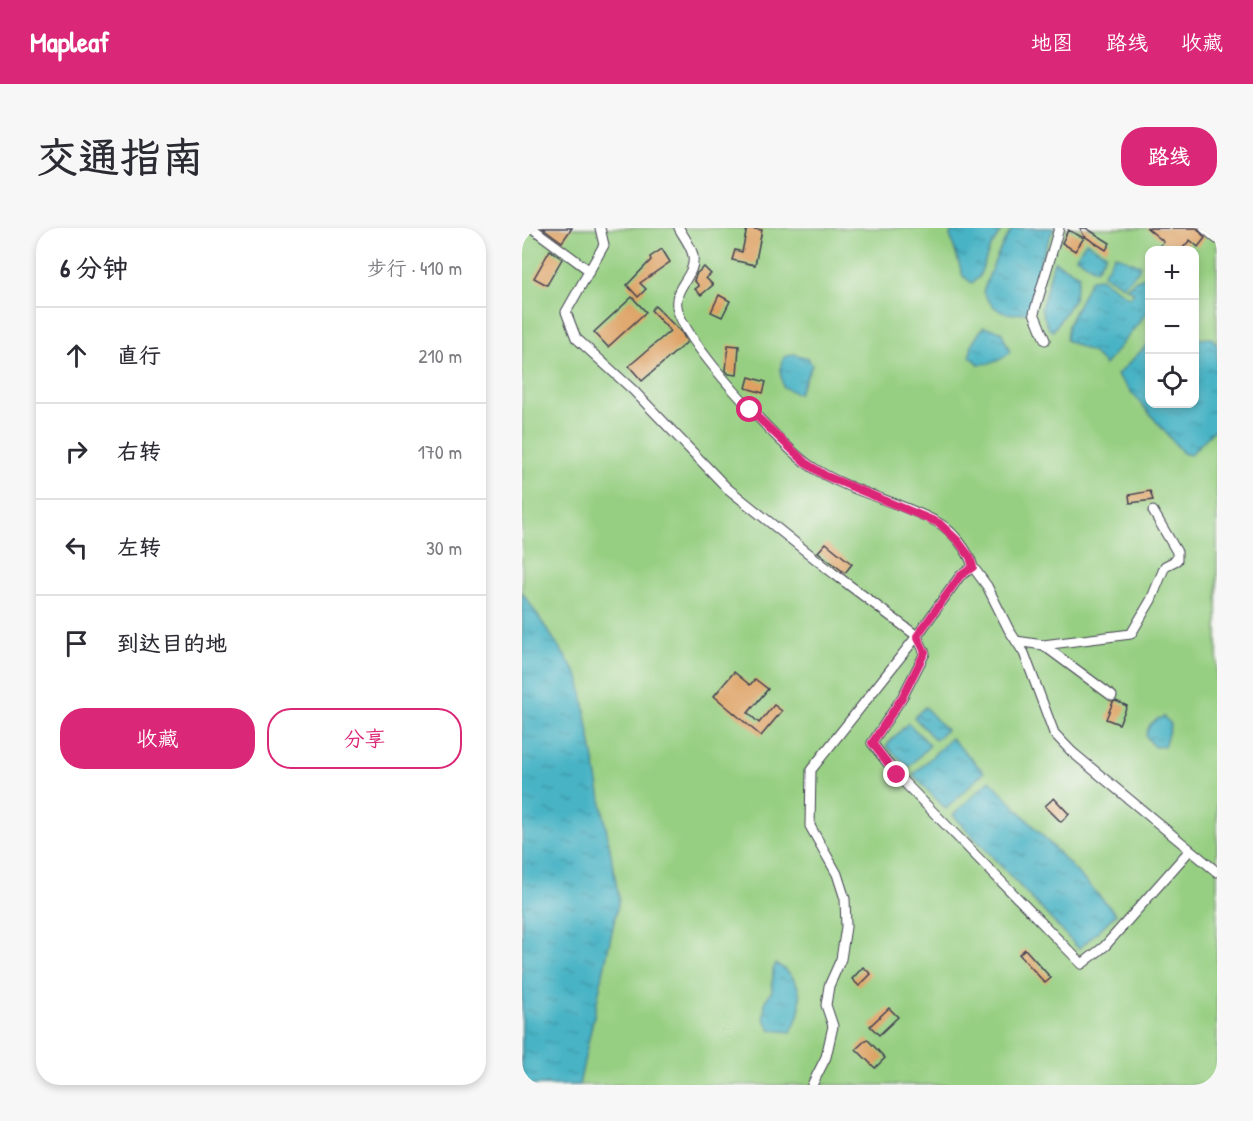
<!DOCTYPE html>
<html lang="zh">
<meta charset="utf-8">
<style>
:root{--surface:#fff;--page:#f7f7f7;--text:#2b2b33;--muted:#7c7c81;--line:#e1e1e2;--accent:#db2777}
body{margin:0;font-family:"Patrick Hand","LXGW WenKai TC",sans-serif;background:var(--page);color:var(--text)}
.controls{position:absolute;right:18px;top:18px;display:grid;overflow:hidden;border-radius:12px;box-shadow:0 3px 9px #0003}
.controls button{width:54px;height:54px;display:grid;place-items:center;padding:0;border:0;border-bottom:2px solid var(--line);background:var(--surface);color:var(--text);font:30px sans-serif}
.stop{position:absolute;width:18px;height:18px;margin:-14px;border:4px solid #db2777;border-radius:50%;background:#fff}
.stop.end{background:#db2777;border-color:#fff;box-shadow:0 2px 6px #0008}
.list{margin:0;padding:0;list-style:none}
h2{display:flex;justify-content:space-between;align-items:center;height:78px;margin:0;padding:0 24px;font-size:26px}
h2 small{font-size:20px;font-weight:400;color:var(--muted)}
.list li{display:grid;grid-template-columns:39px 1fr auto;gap:18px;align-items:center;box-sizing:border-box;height:96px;padding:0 24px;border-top:2px solid var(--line)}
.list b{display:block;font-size:22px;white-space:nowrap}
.list em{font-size:20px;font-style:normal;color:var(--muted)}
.actions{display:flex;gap:12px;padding:18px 24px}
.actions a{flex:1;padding:14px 0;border:2px solid var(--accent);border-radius:24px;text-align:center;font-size:21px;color:var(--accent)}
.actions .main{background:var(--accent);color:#fff}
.icon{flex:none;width:33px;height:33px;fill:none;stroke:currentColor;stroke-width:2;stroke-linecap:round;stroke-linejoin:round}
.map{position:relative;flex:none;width:695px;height:857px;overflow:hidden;border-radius:24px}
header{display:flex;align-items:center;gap:36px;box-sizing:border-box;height:84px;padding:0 30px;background:var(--accent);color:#fff}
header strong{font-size:28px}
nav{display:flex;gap:33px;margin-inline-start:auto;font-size:21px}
.intro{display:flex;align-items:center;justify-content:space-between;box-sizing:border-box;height:144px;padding:0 36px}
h1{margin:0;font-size:42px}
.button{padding:15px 27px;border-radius:24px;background:var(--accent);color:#fff;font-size:21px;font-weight:700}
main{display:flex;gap:36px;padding:0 36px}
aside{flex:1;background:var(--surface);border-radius:24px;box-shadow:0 3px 9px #0003}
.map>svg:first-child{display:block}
.green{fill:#97cf82;stroke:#5c785e;stroke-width:1.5;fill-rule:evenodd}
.water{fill:url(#water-ripples);stroke:#346a80;stroke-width:1.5}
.building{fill:#dea164}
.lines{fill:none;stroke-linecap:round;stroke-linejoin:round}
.minor-casing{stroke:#413f51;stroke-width:11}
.minor{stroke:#fff;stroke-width:9}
.route{stroke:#db2777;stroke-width:8}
</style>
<header>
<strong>Mapleaf</strong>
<nav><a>地图</a><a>路线</a><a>收藏</a></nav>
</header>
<div class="intro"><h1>交通指南</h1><a class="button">路线</a></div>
<main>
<aside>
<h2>6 分钟<small>步行 · 410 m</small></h2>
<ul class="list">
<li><svg class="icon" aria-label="ahead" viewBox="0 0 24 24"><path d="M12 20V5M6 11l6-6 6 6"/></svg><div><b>直行</b></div><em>210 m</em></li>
<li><svg class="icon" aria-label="right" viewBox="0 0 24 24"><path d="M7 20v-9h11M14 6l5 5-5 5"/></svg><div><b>右转</b></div><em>170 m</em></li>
<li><svg class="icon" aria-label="left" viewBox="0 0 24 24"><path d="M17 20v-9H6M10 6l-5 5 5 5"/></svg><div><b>左转</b></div><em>30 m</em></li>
<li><svg class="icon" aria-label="arrive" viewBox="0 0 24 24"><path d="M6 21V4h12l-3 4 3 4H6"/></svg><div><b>到达目的地</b></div></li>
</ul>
<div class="actions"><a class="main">收藏</a><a>分享</a></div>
</aside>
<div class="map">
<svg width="695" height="857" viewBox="0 0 695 857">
<defs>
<pattern id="water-ripples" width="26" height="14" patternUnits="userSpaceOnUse" patternTransform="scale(1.5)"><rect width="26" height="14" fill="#47b3c5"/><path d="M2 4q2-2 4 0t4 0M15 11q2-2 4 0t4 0" fill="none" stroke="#3b91a1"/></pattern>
</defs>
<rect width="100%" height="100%" fill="#f6f6f2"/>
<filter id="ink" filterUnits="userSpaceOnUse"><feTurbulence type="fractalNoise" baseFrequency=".0167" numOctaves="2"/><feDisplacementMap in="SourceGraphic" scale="12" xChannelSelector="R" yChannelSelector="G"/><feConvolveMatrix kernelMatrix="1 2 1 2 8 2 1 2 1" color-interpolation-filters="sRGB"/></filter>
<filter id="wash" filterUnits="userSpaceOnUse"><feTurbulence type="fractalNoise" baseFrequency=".008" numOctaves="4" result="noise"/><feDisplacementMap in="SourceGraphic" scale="24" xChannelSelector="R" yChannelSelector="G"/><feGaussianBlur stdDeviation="1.35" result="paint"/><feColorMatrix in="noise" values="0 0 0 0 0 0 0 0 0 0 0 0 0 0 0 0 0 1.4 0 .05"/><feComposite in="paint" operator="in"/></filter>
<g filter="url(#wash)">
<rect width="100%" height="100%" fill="#f0e5cd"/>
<!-- green -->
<path class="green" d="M0 0H695V857H0ZM628 22H672V176H628Z"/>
<!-- water -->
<path class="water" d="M432 0H481L468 20 457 49 450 55 441 48 428 7Z
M491 0H532L519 30 506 84C483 89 472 84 461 64 469 42 477 19 491 0Z
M564 14 584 26 574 42 554 29Z
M593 27 618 37 616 43 601 58 581 46Z
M532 33 557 47 552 71 531 103 527 101 519 81Z
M628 47 627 82 583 137 571 125 544 112 546 97 569 51 579 50 608 70 612 64 604 60 612 53Z
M461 99 479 103 488 124C479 133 470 136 457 136L448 128 450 116Z
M673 109 675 111 690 110 695 117V199L668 227 661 225 595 147 627 115 628 176H672Z
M271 126 286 130 290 137 276 166 261 159 258 142 262 129Z
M0 364 57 449 97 671 57 857H0Z
M403 479 424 502 413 512 392 489Z
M642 489 649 496 642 518 632 519 624 508C626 497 630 492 642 489Z
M386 495 408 517 387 539 364 518Z
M429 510 462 544 424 581 391 547Z
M468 552 594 686 557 721 431 587Z
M254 736C283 751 283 779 269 804L249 802 242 790 243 773 250 763 251 742Z"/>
<g id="blocks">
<!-- building -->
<path class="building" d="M21 0H50L40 14Z
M225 0 240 2 233 37 210 32 213 22 220 24Z
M558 0H564L588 15 584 22 562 8Z
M625 0H675L683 10 676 19 668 12 659 22H632L642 14Z
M546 2 562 10 553 23 540 15Z
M140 21 148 34 118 55 124 61 116 69 105 57 129 32 128 29Z
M28 22 40 31 25 57 12 50Z
M182 39 189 46 184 50 191 57 179 67 173 61 177 58 172 52 175 45Z
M197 67 208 73 200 89 189 84Z
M110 69 124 84 86 119 72 104Z
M133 78 160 105 165 114 120 153 107 138 148 103 129 82Z
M206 117 217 118 215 147 207 146 204 143Z
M227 149 244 154 241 165 224 160Z
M628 263 631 272 608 275 607 267Z
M304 315 330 336 323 345 296 324Z
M212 444 228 457 233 451 246 461 226 485 237 495 252 477 260 483 239 508 192 468Z
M594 473 605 478 597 496 584 491 591 474Z
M532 570 547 586 539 594 523 578Z
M503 721 529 750 523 755 497 726Z
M341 739 349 746 337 758 330 751Z
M367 780 376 789 357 807 348 798Z
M345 811 363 830 353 840 334 821Z"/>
</g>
</g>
<g filter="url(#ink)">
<use href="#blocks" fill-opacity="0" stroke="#413f51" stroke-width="1.5"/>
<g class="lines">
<!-- minor casing -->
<g class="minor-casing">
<path id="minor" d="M10 0 68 43
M78 0 82 17 44 84 54 110 111 162 205 260 311 345 395 408 403 425 381 468 350 515 375 547 560 736 583 718 668 622
M157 0C162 10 169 17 171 28 174 48 152 58 155 78 158 110 258 217 287 237 326 264 374 272 415 294 430 302 447 323 451 339L438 348 395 408 289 542 288 598 315 646 323 671 324 699 319 731 307 758 304 777 311 798 304 829 290 857
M682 0 695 11
M523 112 512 85 537 0
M451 339 465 358 487 402 502 425 532 505 550 524 695 644
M494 413 521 417 590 468
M521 417 609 406 629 372 643 338 655 332V324L631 283"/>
</g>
<!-- minor -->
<use href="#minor" class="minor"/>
</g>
</g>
<g class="lines" filter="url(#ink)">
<!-- route -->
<path class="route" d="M228 182 285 236 304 248 417 295 436 313 448 329 451 339 438 348 395 408 403 424 381 468 350 515 375 547"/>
</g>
</svg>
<div class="controls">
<button>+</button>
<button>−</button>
<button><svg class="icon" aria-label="locate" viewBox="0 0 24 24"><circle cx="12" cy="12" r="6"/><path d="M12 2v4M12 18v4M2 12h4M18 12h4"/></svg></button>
</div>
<div class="stop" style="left:228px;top:182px"></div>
<div class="stop end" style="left:375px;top:547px"></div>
</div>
</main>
